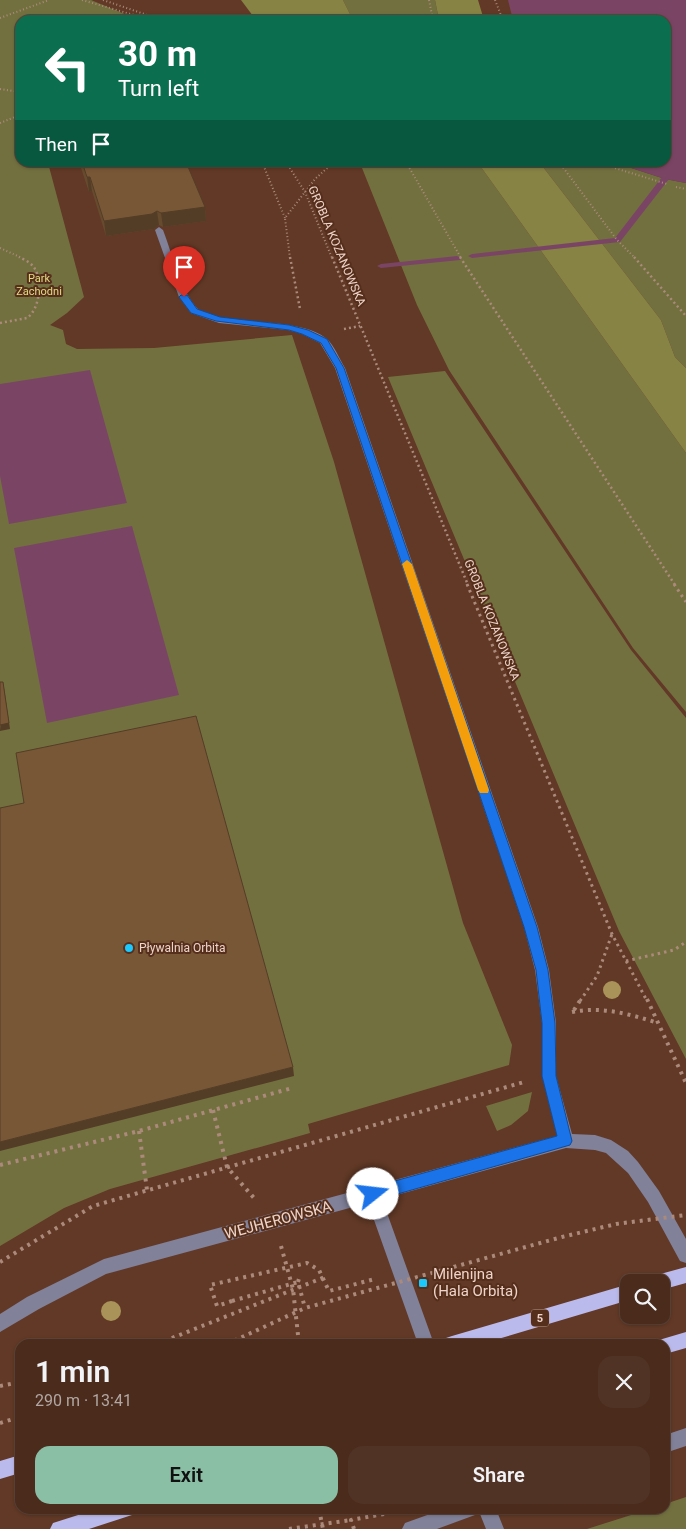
<!DOCTYPE html>
<html lang="en">
<head>
<meta charset="utf-8">
<style>
  :root { --surface:#4a2b1c; --page:#513325; --text:#f1f3f6; --muted:#b2a7a3; --line:#61473b; --accent:#8abfa5 }
  body { margin:0; font-family:Roboto,sans-serif; background:var(--page); color:var(--text); height:100vh; display:flex; flex-direction:column; font-size:19px; white-space:nowrap }
  * { box-sizing:border-box; margin:0 }
  p { font-size:16px; color:var(--muted) }
  .icon { flex:none; width:28px; height:28px; fill:none; stroke:currentColor; stroke-width:2; stroke-linecap:round; stroke-linejoin:round }
  .map { position:relative; flex:1; overflow:hidden }
  .panel { position:absolute; left:15px; top:1339px; width:655px; height:175px; display:flex; flex-direction:column; background:var(--surface); border-radius:15px; box-shadow:0 1px 4px #0004,0 0 0 1px var(--line) }
  .panel>* { flex:none }
  .guide { position:absolute; left:15px; top:15px; width:656px; height:152px; border-radius:15px; box-shadow:0 1px 4px #0004,0 0 0 1px var(--line); background:#0b6e4f; color:#fff; overflow:hidden }
  .controls { position:absolute; left:620px; top:1274px; display:grid; gap:10px }
  .controls a { display:grid; place-items:center; width:50px; height:50px; border-radius:10px; background:var(--surface); box-shadow:0 1px 4px #0004,0 0 0 1px var(--line); font-size:25px }
  .pin { position:absolute; display:grid; place-items:center; width:42px; height:42px; color:#fff; margin:-51px -21px; border-radius:50% 50% 50% 0; rotate:-45deg; box-shadow:0 0 5px #0007 }
  .pin .icon { rotate:45deg }
  .me { position:absolute; width:55px; margin:-28px; rotate:74deg; stroke-linejoin:round; filter:drop-shadow(0 0 4px #0008) }
  .turn { display:flex; align-items:center; gap:18px; height:105px; padding:0 20px; font-size:22px }
  .turn .icon { width:65px; height:65px; stroke-width:2.5 }
  .turn b { display:block; font-size:35px; line-height:42px }
  .then { display:flex; align-items:center; height:48px; padding:0 20px; background:#0003; gap:10px; font-size:19px }
  .round { display:grid; place-items:center; flex:none; width:52px; height:52px; border-radius:15px; background:var(--page) }
  .overview { display:flex; align-items:center; justify-content:space-between; height:85px; padding:0 20px }
  h1 { font-size:30px; font-weight:600; line-height:38px }
  .button { display:flex; gap:10px; margin-top:auto; padding:10px 20px }
  .button a { flex:1; height:58px; border-radius:15px; background:var(--accent); color:#111; font-size:20px; font-weight:600; line-height:58px; text-align:center }
  .button a+a { background:var(--page); color:var(--text) }
  .map>svg:first-child { display:block }
  .green { fill:#737040 }
  .forest { fill:#878345 }
  .water { fill:#7a4564 }
  .lines { fill:none; stroke-linecap:round; stroke-linejoin:round }
  .stream { fill:#7a4564; fill-rule:evenodd }
  .path-far3 { stroke:#ab8a7b; stroke-width:2; stroke-dasharray:1 2.5; stroke-linecap:butt }
  .path-far2 { stroke:#ab8a7b; stroke-width:2.5; stroke-dasharray:2 3; stroke-linecap:butt }
  .path-far1 { stroke:#ab8a7b; stroke-width:3; stroke-dasharray:2.5 4; stroke-linecap:butt }
  .path { stroke:#ab8a7b; stroke-width:4; stroke-dasharray:3 5; stroke-linecap:butt }
  .minor { fill:#81819a; fill-rule:evenodd }
  .major { fill:#bbbaed; fill-rule:evenodd }
  .path-bridge { stroke:#ab8a7b; stroke-width:4; stroke-dasharray:3 5; stroke-linecap:butt }
  .tree { fill:#a99358 }
  .wall { fill:#674b2e }
  .shaded-wall { fill:#543d26 }
  .building { fill:#785736; stroke:#543d26 }
  .route { fill:#1a73e8; stroke:#114b97 }
  .slow { fill:#f59e0b }
  .poi-dot { fill:#1cc9fc; stroke:#562e1c; stroke-width:2 }
  .labels { text-anchor:middle; stroke-width:4; stroke-linejoin:round; paint-order:stroke }
  .far-park-label { font-size:11px; fill:#e3dd81; stroke:#562e1c }
  .shield { fill:#562e1c; stroke:#c0a295; stroke-width:1 }
  .shield-label { font-size:11px; font-weight:bold; fill:#eed4c9 }
  .street-label { font-size:12px; fill:#eed4c9; stroke:#562e1c }
  .poi-label { font-size:12px; fill:#eed4c9; stroke:#562e1c; text-anchor:start }
  .near-street-label { font-size:15px; fill:#eed4c9; stroke:#562e1c }
  .near-poi-label { font-size:15px; fill:#eed4c9; stroke:#562e1c; text-anchor:start }
</style>
</head>
<body>
<div class="map">
<svg width="686" height="1529" viewBox="0 0 686 1529">
  <rect width="100%" height="100%" fill="#623926"/>
  <path class="green" d="M 0,0 L 91,0 L 139,20 L 20,20 L 20,162 L 48,163 L 84,297 L 67,313 L 50,325 L 63,330 L 66,344 L 77,349 L 154,348 L 292,335 L 334,462 L 463,923 L 512,1045 L 509,1065 L 308,1124 L 310,1133 L 110,1189 L 64,1208 L 0,1246 Z
    M 343,0 L 435,0 L 439,20 L 353,20 Z
    M 360,163 L 478,163 L 686,453 L 686,712 L 633,648 L 449,370 L 417,305 Z
    M 540,163 L 616,163 L 665,179 L 686,183 L 686,368 L 675,357 L 661,320 Z
    M 445,371 L 631,650 L 686,718 L 686,1059 L 619,931 L 388,377 Z
    M 532,1092 L 528,1111 L 511,1125 L 497,1131 L 486,1106 Z
    M 686,1497 L 686,1529 L 587,1529 L 650,1509 L 665,1509 L 665,1504 Z"/>
  <path class="forest" d="M 241,0 L 343,0 L 353,20 L 256,20 Z
    M 435,0 L 478,0 L 484,20 L 439,20 Z
    M 478,163 L 540,163 L 661,320 L 675,357 L 686,368 L 686,453 Z"/>
  <path class="water" d="M 508,0 L 686,0 L 686,183 L 665,179 L 616,163 L 666,162 L 666,20 L 513,20 Z
    M 90,370 L 127,503 L 9,524 L 0,476 L 0,384 Z
    M 132,526 L 179,695 L 47,723 L 14,548 Z"/>
  <g class="lines">
    <path class="stream" d="M 662,177 L 669,179 L 620,242 L 472,258 L 468,256 L 472,254 L 615,238 Z
      M 457,256 L 461,258 L 460,260 L 381,268 L 377,266 L 381,264 Z"/>
    <path class="path-far3" d="M 82,0 L 134,15 L 142,20
      M 103,0 L 162,20
      M 429,0 L 433,20
      M 495,0 L 503,20
      M 0,18 L 49,0
      M 0,89 L 20,92
      M 0,123 L 20,115
      M 262,162 L 285,218
      M 286,162 L 305,192 L 332,258
      M 406,162 L 461,258
      M 559,162 L 617,240 L 635,258
      M 595,162 L 667,184
      M 676,187 L 686,189
      M 0,248 L 22,258
      M 290,258 L 285,218 L 315,179 L 334,162"/>
    <path class="path-far2" d="M 290,257 L 300,309
      M 332,257 L 468,585
      M 460,257 L 675,585
      M 634,257 L 686,316
      M 0,323 L 27,318 C 40,309 42,282 35,269 C 32,263 25,260 19,257
      M 344,329 L 360,326"/>
    <path class="path-far1" d="M 467,584 L 612,934 L 647,1001
      M 674,584 L 686,602
      M 626,961 L 674,950 L 686,942
      M 580,1001 L 597,976 L 612,934"/>
    <path class="path" d="M 647,999 L 686,1083
      M 574,1010 L 581,999
      M 572,1012 C 602,1006 629,1014 658,1023
      M 213,1110 L 227,1167 L 254,1198
      M 139,1131 L 147,1190
      M 0,1165 L 139,1131 L 292,1088
      M 281,1246 L 293,1289 L 299,1344
      M 0,1262 L 93,1206 L 524,1082
      M 298,1282 L 300,1275
      M 232,1301 L 217,1306 L 210,1285 L 307,1263 L 319,1270 L 329,1291 L 375,1279
      M 157,1344 L 325,1277
      M 0,1386 L 20,1382
      M 0,1423 L 20,1417
      M 319,1509 L 323,1529
      M 354,1529 L 351,1520 L 389,1513"/>
    <path class="minor" d="M 159,227 L 163,230 C 172,253 180,289 196,307 C 213,328 297,314 327,339 C 334,345 340,360 345,368 L 538,927 L 549,970 L 556,1023 L 556,1076 L 572,1134 L 595,1135 L 611,1140 L 628,1151 L 638,1162 L 659,1191 L 686,1239 L 686,1263 L 680,1261 L 648,1202 L 628,1173 L 606,1153 L 595,1150 L 566,1148 L 382,1199 L 434,1344 L 418,1344 L 368,1203 L 106,1274 L 39,1309 L 0,1332 L 0,1314 L 27,1297 L 104,1259 L 557,1136 L 542,1076 L 542,1023 L 535,970 L 524,927 L 335,368 L 320,343 L 302,334 L 288,330 L 219,323 L 191,313 L 179,297 L 155,230 Z
      M 686,1428 L 686,1446 L 665,1453 L 665,1435 Z
      M 444,1509 L 478,1509 L 475,1515 L 437,1529 L 402,1529 L 405,1523 Z
      M 478,1509 L 496,1509 L 504,1529 L 486,1529 Z"/>
    <path class="major" d="M 686,1267 L 686,1283 L 661,1290 L 661,1282 L 651,1282 L 653,1276 Z
      M 629,1284 L 629,1300 L 481,1344 L 444,1344 L 446,1338 L 452,1336 Z
      M 686,1332 L 686,1348 L 665,1354 L 665,1344 L 658,1344 L 659,1340 Z
      M 20,1455 L 20,1473 L 0,1479 L 0,1461 Z
      M 97,1509 L 135,1509 L 132,1515 L 89,1529 L 50,1529 L 53,1523 Z"/>
    <path class="path-bridge" d="M 232,1301 L 298,1282 L 305,1308
      M 227,1344 L 305,1308 L 562,1237 L 616,1224 L 686,1215
      M 289,1529 L 351,1520"/>
  </g>
  <g class="tree">
    <circle cx="612" cy="990" r="9"/>
    <circle cx="111" cy="1311" r="10"/>
  </g>
  <path class="wall" d="M 79,162 L 186,162 L 205,207 L 206,221 L 163,227 L 159,225 L 154,229 L 106,236 L 92,191 L 89,192 Z"/>
  <path class="shaded-wall" d="M 87,177 L 90,177 L 92,191 L 89,192 Z
    M 205,207 L 206,221 L 163,227 L 161,213 Z
    M 157,211 L 159,225 L 154,229 L 106,236 L 104,221 Z
    M 3,682 L 4,688 L 10,729 L 0,731 Z
    M 293,1067 L 294,1076 L 0,1151 L 0,1142 Z"/>
  <path class="building" d="M 82,162 L 186,162 L 205,207 L 161,213 L 157,211 L 152,214 L 104,221 L 90,177 L 87,177 Z
    M 0,682 L 3,682 L 9,723 L 0,725 Z
    M 196,716 L 293,1067 L 0,1142 L 0,808 L 24,803 L 16,753 Z"/>
  <path class="route" d="M 181,295 L 187,295 L 197,309 L 220,317 L 289,325 L 308,330 L 327,339 L 344,368 L 537,927 L 548,970 L 555,1023 L 556,1076 L 572,1141 L 570,1145 L 373,1201 L 368,1199 L 366,1194 L 368,1189 L 373,1187 L 557,1136 L 542,1076 L 542,1023 L 536,970 L 524,927 L 336,368 L 321,343 L 302,334 L 289,330 L 216,321 L 191,313 L 179,297 Z"/>
  <path class="slow" d="M 407,560 L 412,564 L 489,790 L 488,793 L 480,793 L 478,790 L 402,564 Z"/>
  <g class="poi-dot">
    <circle cx="129" cy="948" r="5"/>
    <rect x="418" y="1278" width="10" height="10" rx="2.5"/>
  </g>
  <g class="labels">
    <g class="far-park-label">
      <text x="39" y="282">Park<tspan x="39" dy="13">Zachodni</tspan></text>
    </g>
    <rect class="shield" x="531" y="1309.5" width="18" height="17" rx="4"/>
    <g class="shield-label">
      <text x="540" y="1322">5</text>
    </g>
    <g class="street-label">
      <text transform="translate(337 246) rotate(67)" y="4">GROBLA KOZANOWSKA</text>
      <text transform="translate(492 620) rotate(68)" y="4">GROBLA KOZANOWSKA</text>
    </g>
    <g class="poi-label">
      <text x="139" y="952">Pływalnia Orbita</text>
    </g>
    <g class="near-street-label">
      <text transform="translate(278 1220) rotate(-15)" y="5">WEJHEROWSKA</text>
    </g>
    <g class="near-poi-label">
      <text x="433" y="1279">Milenijna<tspan x="433" dy="17">(Hala Orbita)</tspan></text>
    </g>
  </g>
</svg>
<div class="controls">
<a><svg class="icon" aria-label="search" viewBox="0 0 24 24"><circle cx="10" cy="10" r="6"/><path d="M15 15l6 6"/></svg></a>
</div>
<div class="pin" style="left:184px;top:297px;background:#d93025"><svg class="icon" aria-label="arrive" viewBox="0 0 24 24"><path d="M6 21V4h12l-3 4 3 4H6"/></svg></div>
<svg class="me" style="left:373px;top:1194px" viewBox="-20 -20 40 40"><circle r="19" fill="#fff"/><path d="M0-13L10 11 0 6-10 11z" fill="#1a73e8"/></svg>
<div class="guide">
<div class="turn"><svg class="icon" aria-label="left" viewBox="0 0 24 24"><path d="M17 20v-9H6M10 6l-5 5 5 5"/></svg><div><b>30 m</b>Turn left</div></div>
<div class="then">Then<svg class="icon" aria-label="arrive" viewBox="0 0 24 24"><path d="M6 21V4h12l-3 4 3 4H6"/></svg></div>
</div>
<section class="panel">
<div class="overview"><div><h1>1 min</h1><p>290 m · 13:41</p></div><a class="round"><svg class="icon" aria-label="close" viewBox="0 0 24 24"><path d="M6 6l12 12M18 6L6 18"/></svg></a></div>
<div class="button"><a>Exit</a><a>Share</a></div>
</section>
</div>
</body>
</html>
